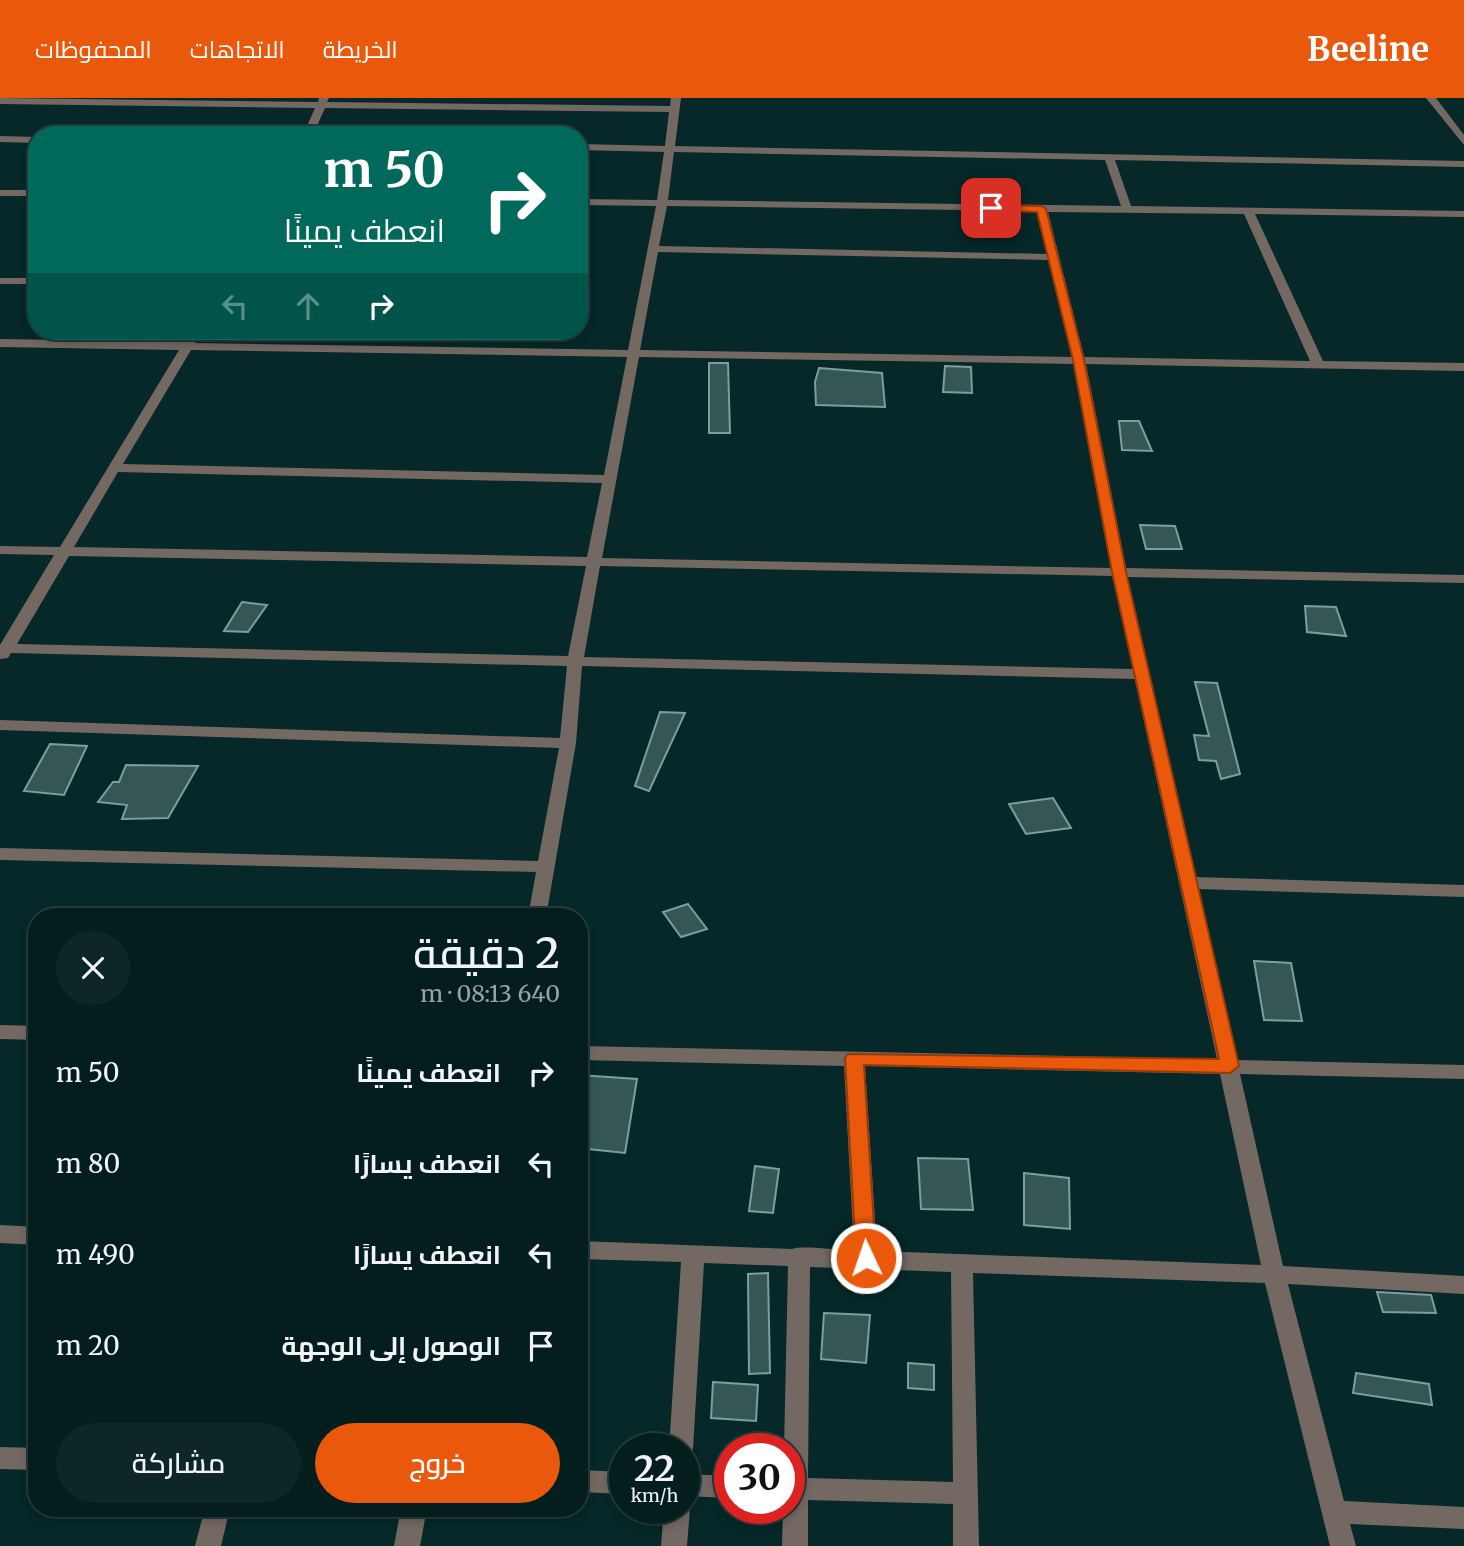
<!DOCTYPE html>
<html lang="ar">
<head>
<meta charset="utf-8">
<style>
  :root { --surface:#041e1e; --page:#0d2727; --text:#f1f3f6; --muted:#97a2a4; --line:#253c3c; --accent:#ea580c }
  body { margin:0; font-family:Merriweather,Cairo,serif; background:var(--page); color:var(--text); direction:rtl; height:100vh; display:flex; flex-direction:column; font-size:26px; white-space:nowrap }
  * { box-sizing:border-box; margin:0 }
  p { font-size:23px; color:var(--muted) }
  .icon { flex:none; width:38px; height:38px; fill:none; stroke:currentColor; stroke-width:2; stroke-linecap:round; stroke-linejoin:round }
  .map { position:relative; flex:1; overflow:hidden; direction:ltr }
  .side { position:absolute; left:28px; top:810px; width:560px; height:609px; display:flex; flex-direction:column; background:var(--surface); border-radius:28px; box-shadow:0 4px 10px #0003,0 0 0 2px var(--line); direction:rtl }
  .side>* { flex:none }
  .hud { position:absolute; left:28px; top:28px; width:560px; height:214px; border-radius:28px; box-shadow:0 4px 10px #0003,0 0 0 2px var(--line); direction:rtl; background:#00695c; color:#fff; overflow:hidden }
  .speed { position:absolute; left:609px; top:1335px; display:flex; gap:14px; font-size:35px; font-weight:700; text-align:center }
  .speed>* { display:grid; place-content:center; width:91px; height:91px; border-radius:50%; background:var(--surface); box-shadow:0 4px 10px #0003,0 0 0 2px var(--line); line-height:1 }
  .speed small { font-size:18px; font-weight:400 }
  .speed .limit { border:10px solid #d22; background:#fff; color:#111 }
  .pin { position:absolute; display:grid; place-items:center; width:60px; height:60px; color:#fff; margin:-30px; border-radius:14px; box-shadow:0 4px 10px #0006 }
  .me { position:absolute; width:77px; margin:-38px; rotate:357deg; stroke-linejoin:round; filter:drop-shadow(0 0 5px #0008) }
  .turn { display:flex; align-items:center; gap:24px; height:147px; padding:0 28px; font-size:32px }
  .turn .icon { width:91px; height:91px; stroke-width:2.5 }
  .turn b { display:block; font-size:49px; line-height:60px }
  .lanes { display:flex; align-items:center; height:66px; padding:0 28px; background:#0003; justify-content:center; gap:35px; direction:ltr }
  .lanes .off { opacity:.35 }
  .round { display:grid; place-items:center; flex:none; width:74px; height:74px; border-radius:37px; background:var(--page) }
  .headline { display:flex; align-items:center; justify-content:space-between; height:119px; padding:0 28px }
  h1 { font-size:42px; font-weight:600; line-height:52px }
  .button { display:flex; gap:14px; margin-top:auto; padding:14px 28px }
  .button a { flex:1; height:80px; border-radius:42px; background:var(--accent); color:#fff; font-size:28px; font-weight:600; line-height:80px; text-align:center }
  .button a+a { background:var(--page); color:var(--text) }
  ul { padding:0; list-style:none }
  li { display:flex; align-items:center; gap:21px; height:91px; padding:0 28px }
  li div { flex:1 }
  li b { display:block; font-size:26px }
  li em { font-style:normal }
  header { display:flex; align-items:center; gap:42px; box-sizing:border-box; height:98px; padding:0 35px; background:var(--accent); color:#fff }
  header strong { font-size:33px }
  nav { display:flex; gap:38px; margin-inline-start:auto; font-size:24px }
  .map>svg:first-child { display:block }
  .building { fill:#365656; stroke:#7c9e9e; stroke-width:2 }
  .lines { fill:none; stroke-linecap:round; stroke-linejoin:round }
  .minor { fill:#746862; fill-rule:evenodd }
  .route { fill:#ea580c; stroke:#983908; stroke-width:2 }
</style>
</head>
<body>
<header>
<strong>Beeline</strong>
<nav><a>الخريطة</a><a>الاتجاهات</a><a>المحفوظات</a></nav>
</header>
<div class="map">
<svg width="1464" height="1448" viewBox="0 0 1464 1448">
  <rect width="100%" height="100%" fill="#062828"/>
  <path class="building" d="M 709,265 L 728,265 L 730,335 L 709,335 Z
    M 945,268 L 971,269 L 972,295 L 943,294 Z
    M 819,270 L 882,275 L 885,309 L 816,307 L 815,284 Z
    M 1119,323 L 1139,323 L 1152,353 L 1122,352 Z
    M 1140,427 L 1175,428 L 1182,451 L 1146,451 Z
    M 242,504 L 267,507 L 248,534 L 224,533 Z
    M 1305,508 L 1336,509 L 1346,538 L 1307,534 Z
    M 1195,584 L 1217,585 L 1240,676 L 1221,681 L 1216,663 L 1199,662 L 1194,637 L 1209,638 Z
    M 660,614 L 685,615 L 649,693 L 635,688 Z
    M 50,646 L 87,648 L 64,697 L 24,693 Z
    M 126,667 L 198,668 L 168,720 L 122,721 L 127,707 L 98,704 L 113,684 L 119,684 Z
    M 1053,700 L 1071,730 L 1026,736 L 1009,706 Z
    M 688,806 L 707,831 L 681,839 L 663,814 Z
    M 1254,863 L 1291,865 L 1302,923 L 1264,922 Z
    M 579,977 L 637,981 L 625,1055 L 579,1050 Z
    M 918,1060 L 968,1061 L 973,1112 L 921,1111 Z
    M 755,1068 L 779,1071 L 773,1115 L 749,1113 Z
    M 1024,1075 L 1069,1080 L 1070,1131 L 1024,1127 Z
    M 768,1175 L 770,1275 L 749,1276 L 748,1176 Z
    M 1377,1194 L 1431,1197 L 1436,1215 L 1383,1214 Z
    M 824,1215 L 870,1217 L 866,1265 L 821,1261 Z
    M 908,1265 L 934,1267 L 934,1292 L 908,1290 Z
    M 1356,1275 L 1429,1286 L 1432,1307 L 1353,1295 Z
    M 713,1284 L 758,1287 L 756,1323 L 711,1320 Z"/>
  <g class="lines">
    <path class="minor" d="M 0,0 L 318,4 L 319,0 L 329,0 L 327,4 L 670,8 L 671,0 L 681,0 L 675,48 L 1464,63 L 1464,69 L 1115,62 L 1131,108 L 1464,113 L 1464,119 L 1255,116 L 1323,263 L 1464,265 L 1464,273 L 1086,266 L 1126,470 L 1464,477 L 1464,485 L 1127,479 L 1195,779 L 1464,787 L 1464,799 L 1198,791 L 1237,962 L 1464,967 L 1464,981 L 1240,976 L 1283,1168 L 1464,1178 L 1464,1196 L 1288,1186 L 1344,1403 L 1464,1409 L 1464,1431 L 1350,1426 L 1356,1448 L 1330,1448 L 1265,1185 L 973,1175 L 979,1448 L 953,1448 L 953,1406 L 808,1402 L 808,1448 L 782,1448 L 783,1410 L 789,1410 L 789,1351 L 784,1351 L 788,1168 L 704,1165 L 693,1351 L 690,1359 L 684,1360 L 684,1351 L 669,1351 L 681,1164 L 579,1161 L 579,1143 L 792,1151 C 802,1147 840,1152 854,1153 L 844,968 L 579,962 L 579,948 L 1217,961 L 1135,581 L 582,568 L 576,645 L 546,819 L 528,819 L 536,774 L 0,762 L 0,750 L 538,763 L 559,650 L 0,632 L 0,622 L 560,640 L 567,568 L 11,555 L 8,560 L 0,561 L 0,547 L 54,457 L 0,456 L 0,448 L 60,449 L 179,252 L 0,249 L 0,241 L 183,244 L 190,233 L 202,233 L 195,245 L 628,252 L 656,108 L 579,107 L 579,101 L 657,102 L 664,54 L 579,52 L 579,46 L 665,48 L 669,14 L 325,10 L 313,37 L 303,37 L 315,10 L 0,6 ZM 674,54 L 1105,62 L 1121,108 L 668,102 ZM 667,108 L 1037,113 L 1047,156 L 659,148 ZM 1048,114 L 1244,116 L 1310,263 L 1084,259 ZM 658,154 L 1049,162 L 1072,259 L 640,252 ZM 191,252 L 627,259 L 604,377 L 123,366 ZM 639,259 L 1074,266 L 1111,470 L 602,460 ZM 118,374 L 602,385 L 587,459 L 74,449 ZM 69,458 L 586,468 L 568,558 L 17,546 ZM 600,468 L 1113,478 L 1133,571 L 584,559 ZM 865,968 L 1220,976 L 1261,1167 L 877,1153 ZM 810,1169 L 951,1174 L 953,1384 L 808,1380 Z
      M 1426,0 L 1436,0 L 1464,37 L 1464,47 Z
      M 0,38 L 37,39 L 37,45 L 0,44 Z
      M 0,92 L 37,92 L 37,98 L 0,98 Z
      M 0,180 L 37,180 L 37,186 L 0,186 Z
      M 0,927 L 37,928 L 37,942 L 0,941 Z
      M 0,1127 L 37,1129 L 37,1147 L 0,1145 Z
      M 0,1349 L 37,1350 L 37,1372 L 0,1371 Z
      M 579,1372 L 625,1374 L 625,1396 L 579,1394 Z
      M 684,1376 L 730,1378 L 730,1400 L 684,1398 Z
      M 684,1401 L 690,1410 L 687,1448 L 661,1448 L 664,1410 L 684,1410 Z
      M 205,1410 L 230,1410 L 221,1448 L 195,1448 Z
      M 401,1410 L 427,1410 L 420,1448 L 394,1448 Z"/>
  </g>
  <path class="route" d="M 991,107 L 1042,108 L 1046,111 L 1084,262 L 1126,474 L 1239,968 L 1230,975 L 864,967 L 876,1160 L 873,1166 L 859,1166 L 856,1160 L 845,960 L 848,956 L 1219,961 L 1112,474 L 1073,262 L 1037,114 L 987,112 Z"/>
</svg>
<div class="speed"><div>22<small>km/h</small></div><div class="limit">30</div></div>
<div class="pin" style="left:991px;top:110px;background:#d93025"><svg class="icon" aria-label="arrive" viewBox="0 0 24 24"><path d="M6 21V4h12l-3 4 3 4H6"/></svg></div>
<svg class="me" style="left:866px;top:1160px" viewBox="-20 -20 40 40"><circle r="17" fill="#ea580c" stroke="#fff" stroke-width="3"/><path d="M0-11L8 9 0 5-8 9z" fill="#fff"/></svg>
<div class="hud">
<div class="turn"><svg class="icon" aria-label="right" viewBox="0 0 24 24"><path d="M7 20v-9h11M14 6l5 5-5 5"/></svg><div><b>50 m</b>انعطف يمينًا</div></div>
<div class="lanes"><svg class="icon off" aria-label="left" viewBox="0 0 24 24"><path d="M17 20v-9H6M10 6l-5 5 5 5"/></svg><svg class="icon off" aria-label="ahead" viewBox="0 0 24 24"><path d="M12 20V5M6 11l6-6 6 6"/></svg><svg class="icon" aria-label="right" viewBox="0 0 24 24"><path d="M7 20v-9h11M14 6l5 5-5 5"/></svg></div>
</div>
<section class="side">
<div class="headline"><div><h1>2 دقيقة</h1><p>640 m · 08:13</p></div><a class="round"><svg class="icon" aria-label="close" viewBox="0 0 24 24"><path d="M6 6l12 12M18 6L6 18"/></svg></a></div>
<ul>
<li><svg class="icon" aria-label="right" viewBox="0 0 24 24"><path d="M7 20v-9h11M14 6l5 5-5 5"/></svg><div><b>انعطف يمينًا</b></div><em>50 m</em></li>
<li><svg class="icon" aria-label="left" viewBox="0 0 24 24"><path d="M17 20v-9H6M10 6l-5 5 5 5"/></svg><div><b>انعطف يسارًا</b></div><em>80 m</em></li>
<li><svg class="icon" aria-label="left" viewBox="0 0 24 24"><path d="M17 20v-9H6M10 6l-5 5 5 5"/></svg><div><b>انعطف يسارًا</b></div><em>490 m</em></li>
<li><svg class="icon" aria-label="arrive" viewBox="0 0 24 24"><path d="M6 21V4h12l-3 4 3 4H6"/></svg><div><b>الوصول إلى الوجهة</b></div><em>20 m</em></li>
</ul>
<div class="button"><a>خروج</a><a>مشاركة</a></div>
</section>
</div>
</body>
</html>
